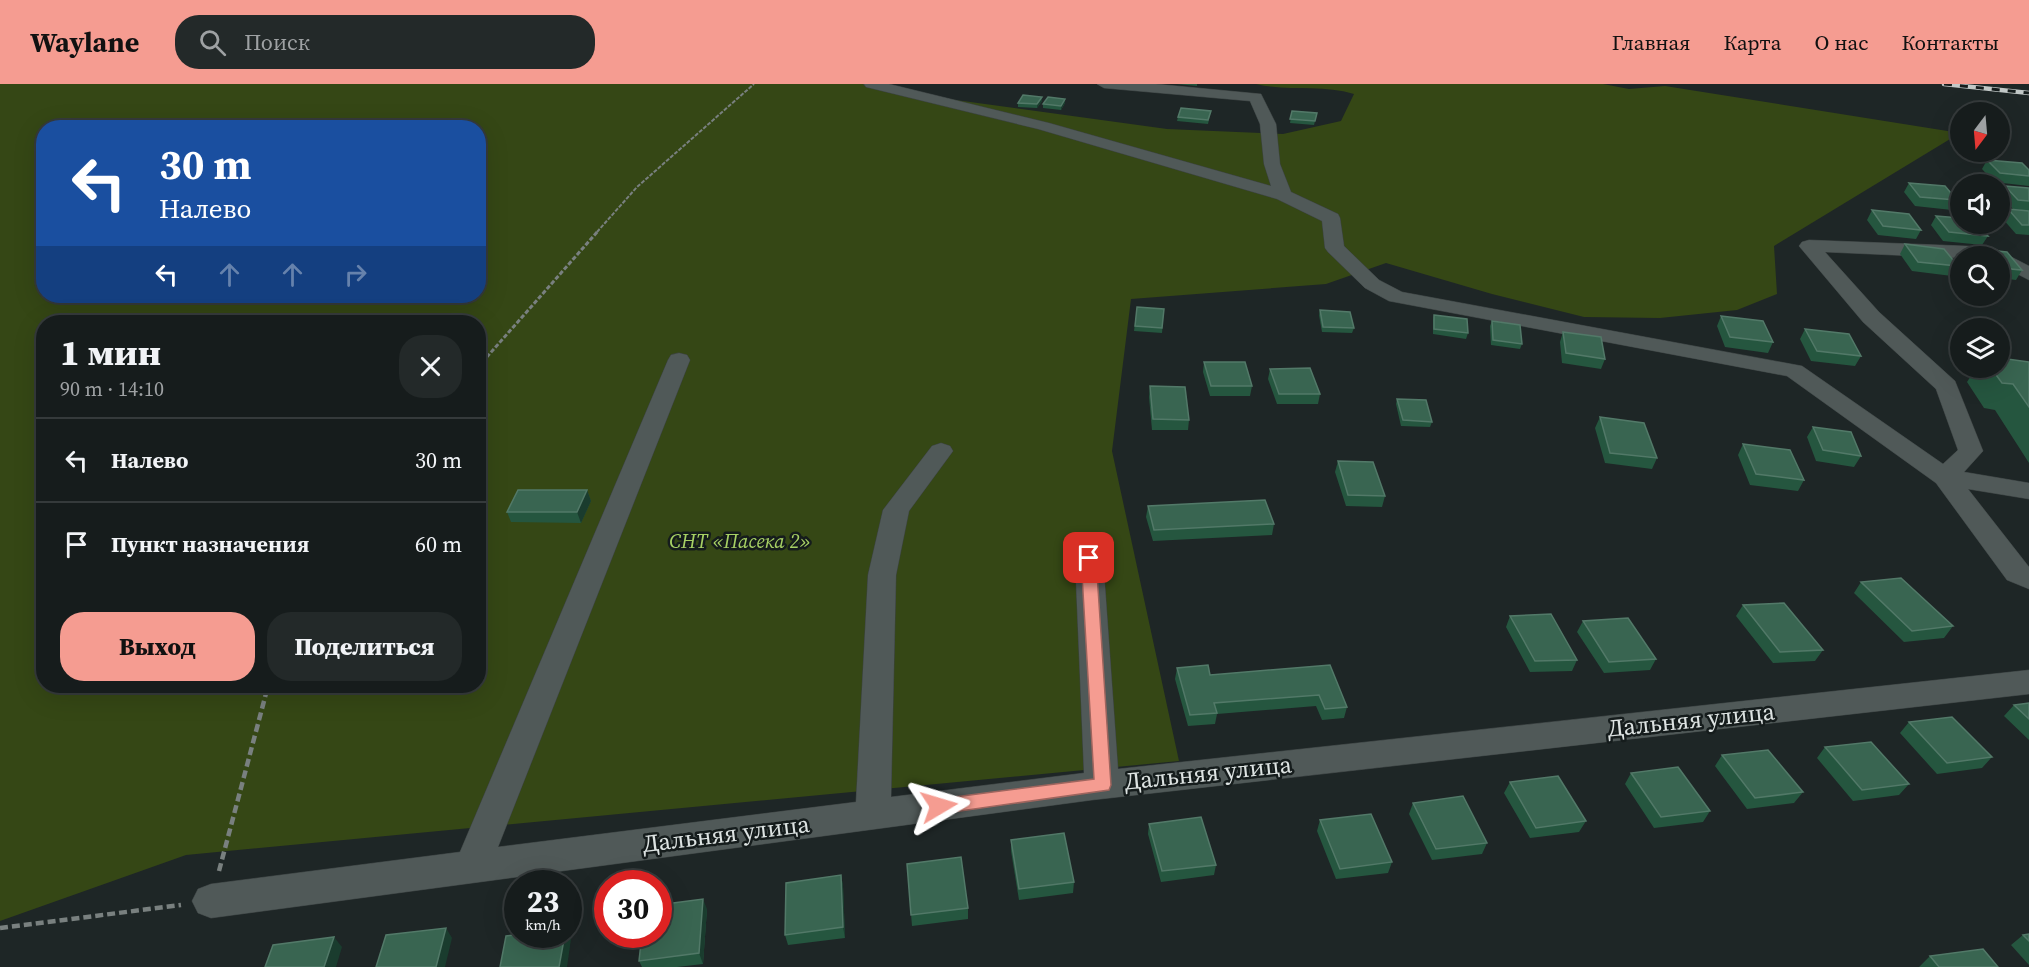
<!DOCTYPE html>
<html lang="ru">
<head>
<meta charset="utf-8">
<style>
  :root { --surface:#161c1c; --page:#232929; --text:#f1f3f6; --muted:#9ea1a3; --line:#353a3b; --accent:#f59c91 }
  body { margin:0; font-family:"Source Serif 4",serif; background:var(--page); color:var(--text); height:100vh; display:flex; flex-direction:column; font-size:22px; white-space:nowrap }
  * { box-sizing:border-box; margin:0 }
  p { font-size:20px; color:var(--muted) }
  .icon { flex:none; width:33px; height:33px; fill:none; stroke:currentColor; stroke-width:2; stroke-linecap:round; stroke-linejoin:round }
  .map { position:relative; flex:1; overflow:hidden }
  .panel { position:absolute; left:36px; top:231px; width:450px; height:378px; display:flex; flex-direction:column; background:var(--surface); border-radius:24px; box-shadow:0 6px 24px #0002,0 0 0 2px var(--line) }
  .panel>* { flex:none }
  .hud { position:absolute; left:36px; top:36px; width:450px; height:183px; border-radius:24px; box-shadow:0 6px 24px #0002,0 0 0 2px var(--line); background:#1a4fa0; color:#fff; overflow:hidden }
  .needle { width:39px; rotate:196deg }
  .tools { position:absolute; left:1950px; top:18px; display:grid; gap:12px }
  .tools a { display:grid; place-items:center; width:60px; height:60px; border-radius:50%; background:var(--surface); box-shadow:0 6px 24px #0002,0 0 0 2px var(--line); font-size:30px }
  .speed { position:absolute; left:504px; top:786px; display:flex; gap:12px; font-size:30px; font-weight:700; text-align:center }
  .speed>* { display:grid; place-content:center; width:78px; height:78px; border-radius:50%; background:var(--surface); box-shadow:0 6px 24px #0002,0 0 0 2px var(--line); line-height:1 }
  .speed small { font-size:15px; font-weight:400 }
  .speed .limit { border:9px solid #d22; background:#fff; color:#111 }
  .pin { position:absolute; display:grid; place-items:center; width:51px; height:51px; color:#fff; margin:-26px; border-radius:12px; box-shadow:0 3px 9px #0006 }
  .me { position:absolute; width:66px; margin:-33px; rotate:83deg; stroke-linejoin:round; filter:drop-shadow(0 0 4px #0008) }
  .turn { display:flex; align-items:center; gap:21px; height:126px; padding:0 24px; font-size:27px }
  .turn .icon { width:78px; height:78px; stroke-width:2.5 }
  .turn b { display:block; font-size:42px; line-height:51px }
  .lanes { display:flex; align-items:center; height:57px; padding:0 24px; background:#0003; justify-content:center; gap:30px; direction:ltr }
  .lanes .off { opacity:.35 }
  .round { display:grid; place-items:center; flex:none; width:63px; height:63px; border-radius:24px; background:var(--page) }
  .summary { display:flex; align-items:center; justify-content:space-between; height:102px; padding:0 24px }
  h1 { font-size:36px; font-weight:800; line-height:45px }
  .action { display:flex; gap:12px; margin-top:auto; padding:12px 24px }
  .action a { flex:1; height:69px; border-radius:24px; background:var(--accent); color:#111; font-size:24px; font-weight:800; line-height:69px; text-align:center }
  .action a+a { background:var(--page); color:var(--text) }
  ul { padding:0; list-style:none }
  li { display:flex; align-items:center; gap:18px; height:84px; padding:0 24px; border-top:2px solid var(--line) }
  li div { flex:1 }
  li b { display:block; font-size:22px }
  li em { font-style:normal }
  header { display:flex; align-items:center; gap:36px; box-sizing:border-box; height:84px; padding:0 30px; background:var(--accent); color:#111 }
  header strong { font-size:28px }
  nav { display:flex; gap:33px; margin-inline-start:auto; font-size:21px }
  .search { width:420px; height:54px; background:var(--page); display:flex; align-items:center; gap:15px; box-sizing:border-box; padding:0 21px; border-radius:24px; color:var(--muted); font-size:22px }
  .map>svg:first-child { display:block }
  .green { fill:#354715; fill-rule:evenodd }
  .lines { fill:none; stroke-linecap:round; stroke-linejoin:round }
  .minor-casing { stroke:#3b4242; stroke-width:1 }
  .path-far2 { stroke:#79807f; stroke-width:2; stroke-dasharray:4 1.5; stroke-linecap:butt }
  .path-far1 { stroke:#79807f; stroke-width:3; stroke-dasharray:4.5 2; stroke-linecap:butt }
  .path { stroke:#79807f; stroke-width:4.5; stroke-dasharray:8 4; stroke-linecap:butt }
  .minor { fill:#505958; fill-rule:evenodd }
  .rail-casing { stroke:#c2c8c7; stroke-width:4.5 }
  .rail { stroke:#151c1c; stroke-width:3; stroke-dasharray:8; stroke-linecap:butt }
  .wall { fill:#25563f }
  .shaded-wall { fill:#1a3c2e }
  .building { fill:#396551; stroke:#527968; stroke-width:1.5 }
  .route { fill:#f59c91; stroke:#9f655e; stroke-width:1.5 }
  .labels { text-anchor:middle; stroke-width:5; stroke-linejoin:round; paint-order:stroke }
  .park-label { font-size:20px; font-style:italic; fill:#a7d164; stroke:#151c1c }
  .near-street-label { font-size:24px; fill:#dde3e2; stroke:#151c1c }
</style>
</head>
<body>
<header>
<strong>Waylane</strong>
<div class="search"><svg class="icon" aria-label="search" viewBox="0 0 24 24"><circle cx="10" cy="10" r="6"/><path d="M15 15l6 6"/></svg>Поиск</div>
<nav><a>Главная</a><a>Карта</a><a>О нас</a><a>Контакты</a></nav>
</header>
<div class="map">
<svg width="2029" height="883" viewBox="0 0 2029 883">
  <rect width="100%" height="100%" fill="#1e2626"/>
  <path class="green" d="M 0,0 L 875,0 L 875,5 L 1167,45 L 1283,50 L 1341,37 L 1354,10 C 1321,0 1289,8 1256,0 L 1603,0 L 1629,5 L 1665,2 L 1960,49 L 1774,162 L 1777,210 L 1737,226 L 1660,234 L 1584,233 L 1492,210 L 1386,179 L 1326,200 L 1131,215 L 1112,367 L 1179,677 L 186,771 L 0,837 ZM 44,44 L 478,44 L 478,212 L 44,212 ZM 44,238 L 478,238 L 478,602 L 44,602 Z"/>
  <g class="lines">
    <g class="minor-casing">
      <path id="minor" d="M 864,0 L 889,0 L 1049,39 L 1271,102 L 1264,80 L 1260,40 L 1250,17 L 1104,4 L 1097,0 L 1156,0 L 1261,10 L 1276,40 L 1280,80 L 1291,108 L 1338,130 L 1340,134 L 1344,162 L 1379,196 L 1402,208 L 1802,282 L 1943,380 L 1958,366 L 1936,305 L 1863,238 L 1799,162 L 1802,158 L 1809,156 L 1992,163 L 2029,182 L 2029,196 L 2000,181 L 2000,172 L 1960,174 L 1825,168 L 1879,228 L 1955,297 L 1983,367 L 1964,388 L 2029,399 L 2029,415 L 1968,405 L 2029,483 L 2029,505 L 2007,496 L 1936,399 L 1787,292 L 1389,217 L 1365,204 L 1328,168 L 1325,164 L 1322,137 L 1277,115 L 1038,45 L 866,3 Z
        M 679,269 L 687,271 L 690,276 L 498,763 L 856,718 L 868,491 L 883,426 L 932,362 L 941,359 L 950,362 L 953,367 L 909,427 L 896,491 L 891,713 L 1084,689 L 1075,474 L 1079,467 L 1089,465 L 1099,467 L 1103,474 L 1118,685 L 2029,586 L 2029,610 L 1092,716 L 211,834 L 198,829 L 192,817 L 198,805 L 211,800 L 460,768 L 668,276 L 671,271 Z"/>
    </g>
    <path class="path-far2" d="M 597,148 L 637,103 L 754,0"/>
    <path class="path-far1" d="M 478,283 L 598,147"/>
    <path class="path" d="M 219,787 L 268,602
      M 0,844 L 181,821"/>
    <use href="#minor" class="minor"/>
    <g class="rail-casing">
      <path id="rail" d="M 1944,0 L 2029,9"/>
    </g>
    <use href="#rail" class="rail"/>
  </g>
  <path class="wall" d="M 1177,0 L 1197,0 L 1197,2 Z
    M 1065,15 L 1065,19 L 1061,26 L 1043,24 L 1043,20 Z
    M 1042,17 L 1037,24 L 1018,23 L 1018,19 Z
    M 1211,27 L 1208,40 L 1177,37 L 1178,33 Z
    M 1292,27 L 1317,29 L 1314,41 L 1290,39 Z
    M 1987,76 L 2029,86 L 2029,102 L 1994,98 L 1982,85 Z
    M 1909,99 L 1957,116 L 1952,126 L 1915,122 L 1904,108 Z
    M 2005,102 L 2029,104 L 2029,127 L 2013,125 L 2000,111 Z
    M 2008,125 L 2029,127 L 2029,151 L 2016,150 L 2002,134 Z
    M 1872,126 L 1921,146 L 1916,155 L 1878,151 L 1867,136 Z
    M 1936,132 L 1988,152 L 1982,161 L 1943,157 L 1931,141 Z
    M 1905,160 L 1958,182 L 1952,192 L 1912,187 L 1900,170 Z
    M 1967,164 L 2007,168 L 2022,186 L 2016,196 L 2000,194 L 2000,172 L 1962,172 Z
    M 1137,223 L 1164,225 L 1162,249 L 1134,247 Z
    M 1320,226 L 1354,244 L 1352,249 L 1322,248 L 1319,231 Z
    M 1434,231 L 1468,249 L 1466,255 L 1433,250 L 1433,236 Z
    M 1721,232 L 1773,258 L 1768,269 L 1725,263 L 1717,242 Z
    M 1492,237 L 1522,260 L 1520,265 L 1491,261 L 1490,242 Z
    M 1805,245 L 1861,272 L 1855,282 L 1811,277 L 1800,255 Z
    M 1563,248 L 1605,275 L 1601,285 L 1562,279 L 1560,258 Z
    M 1204,278 L 1252,302 L 1250,312 L 1210,312 L 1203,288 Z
    M 2029,278 L 2029,379 L 1995,326 L 1984,324 L 1967,298 L 1976,284 L 2000,284 Z
    M 1270,285 L 1320,310 L 1318,320 L 1277,320 L 1268,295 Z
    M 1150,302 L 1189,336 L 1188,346 L 1152,346 L 1149,313 Z
    M 1397,315 L 1432,338 L 1430,343 L 1401,342 L 1396,320 Z
    M 1600,333 L 1657,374 L 1652,385 L 1605,379 L 1595,344 Z
    M 1813,343 L 1861,372 L 1854,383 L 1816,377 L 1807,353 Z
    M 1743,360 L 1804,396 L 1798,407 L 1750,401 L 1738,371 Z
    M 1338,377 L 1385,412 L 1382,423 L 1346,422 L 1335,388 Z
    M 587,406 L 591,417 L 581,439 L 511,438 L 507,428 Z
    M 1148,422 L 1274,440 L 1272,451 L 1153,457 L 1146,433 Z
    M 1861,498 L 1953,542 L 1944,554 L 1904,558 L 1854,509 Z
    M 1743,521 L 1823,566 L 1815,577 L 1773,579 L 1736,532 Z
    M 1510,532 L 1577,576 L 1572,587 L 1530,588 L 1506,543 Z
    M 1583,537 L 1656,575 L 1650,586 L 1604,589 L 1577,548 Z
    M 1330,581 L 1347,623 L 1344,634 L 1322,636 L 1316,622 L 1217,630 L 1215,640 L 1188,642 L 1175,595 L 1177,584 L 1210,591 Z
    M 2029,619 L 2029,656 L 2004,632 L 2014,621 Z
    M 1909,638 L 1992,673 L 1982,684 L 1937,690 L 1900,649 Z
    M 1825,663 L 1909,700 L 1899,711 L 1853,717 L 1817,674 Z
    M 1722,671 L 1803,708 L 1794,719 L 1747,725 L 1715,682 Z
    M 1631,689 L 1710,727 L 1703,738 L 1654,744 L 1625,700 Z
    M 1510,698 L 1586,737 L 1579,748 L 1530,754 L 1504,709 Z
    M 1413,719 L 1487,759 L 1482,770 L 1432,776 L 1409,730 Z
    M 1320,736 L 1392,778 L 1388,789 L 1336,795 L 1317,747 Z
    M 1149,740 L 1216,781 L 1214,791 L 1161,798 L 1148,750 Z
    M 1011,756 L 1074,798 L 1073,809 L 1019,816 L 1011,767 Z
    M 907,780 L 968,824 L 968,835 L 912,842 Z
    M 841,791 L 843,802 L 845,854 L 788,861 L 785,851 Z
    M 707,825 L 703,880 L 677,883 L 642,883 L 639,877 Z
    M 2029,850 L 2029,881 L 2011,861 L 2023,851 Z
    M 1930,872 L 1998,883 L 1919,883 Z"/>
  <path class="shaded-wall" d="M 1042,13 L 1042,17 L 1037,24 L 1037,20 Z
    M 1065,15 L 1065,19 L 1061,26 L 1061,22 Z
    M 587,406 L 591,417 L 581,439 L 577,428 Z
    M 841,791 L 843,802 L 845,854 L 843,843 Z
    M 703,815 L 707,825 L 703,880 L 699,869 Z
    M 446,844 L 452,854 L 445,883 L 436,883 Z
    M 565,850 L 568,850 L 571,855 L 567,883 L 559,883 Z
    M 334,853 L 342,863 L 336,883 L 324,883 Z"/>
  <path class="building" d="M 1023,11 L 1042,13 L 1037,20 L 1018,19 Z
    M 1048,13 L 1065,15 L 1061,22 L 1043,20 Z
    M 1181,24 L 1211,27 L 1208,36 L 1178,33 Z
    M 1292,27 L 1317,29 L 1315,37 L 1290,35 Z
    M 1987,76 L 2022,79 L 2029,86 L 2029,92 L 2000,89 Z
    M 1909,99 L 1945,102 L 1957,116 L 1920,113 Z
    M 2005,102 L 2029,104 L 2029,117 L 2018,116 Z
    M 2008,125 L 2029,127 L 2029,141 L 2022,141 Z
    M 1872,126 L 1909,130 L 1921,146 L 1883,142 Z
    M 1936,132 L 1960,134 L 1960,140 L 1977,140 L 1988,152 L 1949,148 Z
    M 1905,160 L 1944,165 L 1958,182 L 1918,178 Z
    M 1967,164 L 2007,168 L 2022,186 L 2000,184 L 2000,172 L 1974,172 Z
    M 1137,223 L 1164,225 L 1162,244 L 1135,242 Z
    M 1320,226 L 1350,228 L 1354,244 L 1323,243 Z
    M 1434,231 L 1467,235 L 1468,249 L 1434,245 Z
    M 1721,232 L 1763,237 L 1773,258 L 1730,253 Z
    M 1492,237 L 1520,241 L 1522,260 L 1493,256 Z
    M 1805,245 L 1849,250 L 1861,272 L 1817,267 Z
    M 1563,248 L 1601,253 L 1605,275 L 1566,269 Z
    M 2000,274 L 2029,278 L 2029,323 L 2013,300 L 2002,299 L 1991,284 L 2000,284 Z
    M 1204,278 L 1245,278 L 1252,302 L 1211,302 Z
    M 1310,284 L 1320,310 L 1279,310 L 1270,285 Z
    M 1150,302 L 1185,303 L 1189,336 L 1153,335 Z
    M 1397,315 L 1426,316 L 1432,338 L 1403,336 Z
    M 1600,333 L 1644,339 L 1657,374 L 1610,369 Z
    M 1813,343 L 1851,348 L 1861,372 L 1823,366 Z
    M 1743,360 L 1790,366 L 1804,396 L 1756,390 Z
    M 1338,377 L 1373,378 L 1385,412 L 1348,411 Z
    M 518,406 L 587,406 L 577,428 L 507,428 Z
    M 1265,416 L 1274,440 L 1154,446 L 1148,422 Z
    M 1901,494 L 1953,542 L 1912,547 L 1861,498 Z
    M 1784,519 L 1823,566 L 1780,568 L 1743,521 Z
    M 1551,530 L 1577,576 L 1535,577 L 1510,532 Z
    M 1628,534 L 1656,575 L 1609,578 L 1583,537 Z
    M 1208,581 L 1210,591 L 1330,581 L 1347,623 L 1325,625 L 1319,611 L 1214,619 L 1217,629 L 1190,631 L 1177,584 Z
    M 2029,619 L 2029,635 L 2014,621 Z
    M 1952,633 L 1992,673 L 1947,679 L 1909,638 Z
    M 1871,658 L 1909,700 L 1862,706 L 1825,663 Z
    M 1768,666 L 1803,708 L 1755,714 L 1722,671 Z
    M 1678,683 L 1710,727 L 1661,733 L 1631,689 Z
    M 1558,692 L 1586,737 L 1536,744 L 1510,698 Z
    M 1463,712 L 1487,759 L 1436,765 L 1413,719 Z
    M 1371,730 L 1392,778 L 1340,785 L 1320,736 Z
    M 1201,733 L 1216,781 L 1162,787 L 1149,740 Z
    M 1064,749 L 1074,798 L 1019,805 L 1011,756 Z
    M 961,773 L 968,824 L 911,831 L 907,780 Z
    M 841,791 L 843,843 L 785,851 L 786,799 Z
    M 703,815 L 699,869 L 639,877 L 642,850 L 658,850 L 658,821 Z
    M 446,844 L 436,883 L 376,883 L 386,851 Z
    M 521,850 L 565,850 L 559,883 L 500,883 L 506,852 Z
    M 2029,850 L 2029,857 L 2023,851 Z
    M 334,853 L 324,883 L 265,883 L 273,861 Z
    M 1983,865 L 1998,883 L 1939,883 L 1930,872 Z"/>
  <path class="route" d="M 1089,469 L 1096,474 L 1111,701 L 1109,706 L 939,730 L 933,728 L 930,722 L 933,717 L 939,715 L 1094,695 L 1081,474 Z"/>
  <g class="labels">
    <g class="park-label">
      <text x="740" y="464">СНТ «Пасека 2»</text>
    </g>
    <g class="near-street-label">
      <text transform="translate(1691 636) rotate(-6)" y="8">Дальняя улица</text>
      <text transform="translate(1208 689) rotate(-6)" y="8">Дальняя улица</text>
      <text transform="translate(726 750) rotate(-7)" y="8">Дальняя улица</text>
    </g>
  </g>
</svg>
<div class="tools">
<a><svg class="needle" viewBox="-14 -14 28 28"><path d="M0-13l5 13h-10z" fill="#e53935"/><path d="M0 13l5-13h-10z" fill="#9ea1a3"/></svg></a>
<a><svg class="icon" aria-label="sound" viewBox="0 0 24 24"><path d="M4 9h4l5-4v14l-5-4H4zM17 9q2 3 0 6"/></svg></a>
<a><svg class="icon" aria-label="search" viewBox="0 0 24 24"><circle cx="10" cy="10" r="6"/><path d="M15 15l6 6"/></svg></a>
<a><svg class="icon" aria-label="layers" viewBox="0 0 24 24"><path d="M12 4l9 5-9 5-9-5zM3 14l9 5 9-5"/></svg></a>
</div>
<div class="speed"><div>23<small>km/h</small></div><div class="limit">30</div></div>
<div class="pin" style="left:1089px;top:474px;background:#d93025"><svg class="icon" aria-label="arrive" viewBox="0 0 24 24"><path d="M6 21V4h12l-3 4 3 4H6"/></svg></div>
<svg class="me" style="left:939px;top:722px" viewBox="-20 -20 40 40"><path d="M0-17L14 15 0 8-14 15z" fill="#f59c91" stroke="#fff" stroke-width="4"/></svg>
<div class="hud">
<div class="turn"><svg class="icon" aria-label="left" viewBox="0 0 24 24"><path d="M17 20v-9H6M10 6l-5 5 5 5"/></svg><div><b>30 m</b>Налево</div></div>
<div class="lanes"><svg class="icon" aria-label="left" viewBox="0 0 24 24"><path d="M17 20v-9H6M10 6l-5 5 5 5"/></svg><svg class="icon off" aria-label="ahead" viewBox="0 0 24 24"><path d="M12 20V5M6 11l6-6 6 6"/></svg><svg class="icon off" aria-label="ahead" viewBox="0 0 24 24"><path d="M12 20V5M6 11l6-6 6 6"/></svg><svg class="icon off" aria-label="right" viewBox="0 0 24 24"><path d="M7 20v-9h11M14 6l5 5-5 5"/></svg></div>
</div>
<section class="panel">
<div class="summary"><div><h1>1 мин</h1><p>90 m · 14:10</p></div><a class="round"><svg class="icon" aria-label="close" viewBox="0 0 24 24"><path d="M6 6l12 12M18 6L6 18"/></svg></a></div>
<ul>
<li><svg class="icon" aria-label="left" viewBox="0 0 24 24"><path d="M17 20v-9H6M10 6l-5 5 5 5"/></svg><div><b>Налево</b></div><em>30 m</em></li>
<li><svg class="icon" aria-label="arrive" viewBox="0 0 24 24"><path d="M6 21V4h12l-3 4 3 4H6"/></svg><div><b>Пункт назначения</b></div><em>60 m</em></li>
</ul>
<div class="action"><a>Выход</a><a>Поделиться</a></div>
</section>
</div>
</body>
</html>
